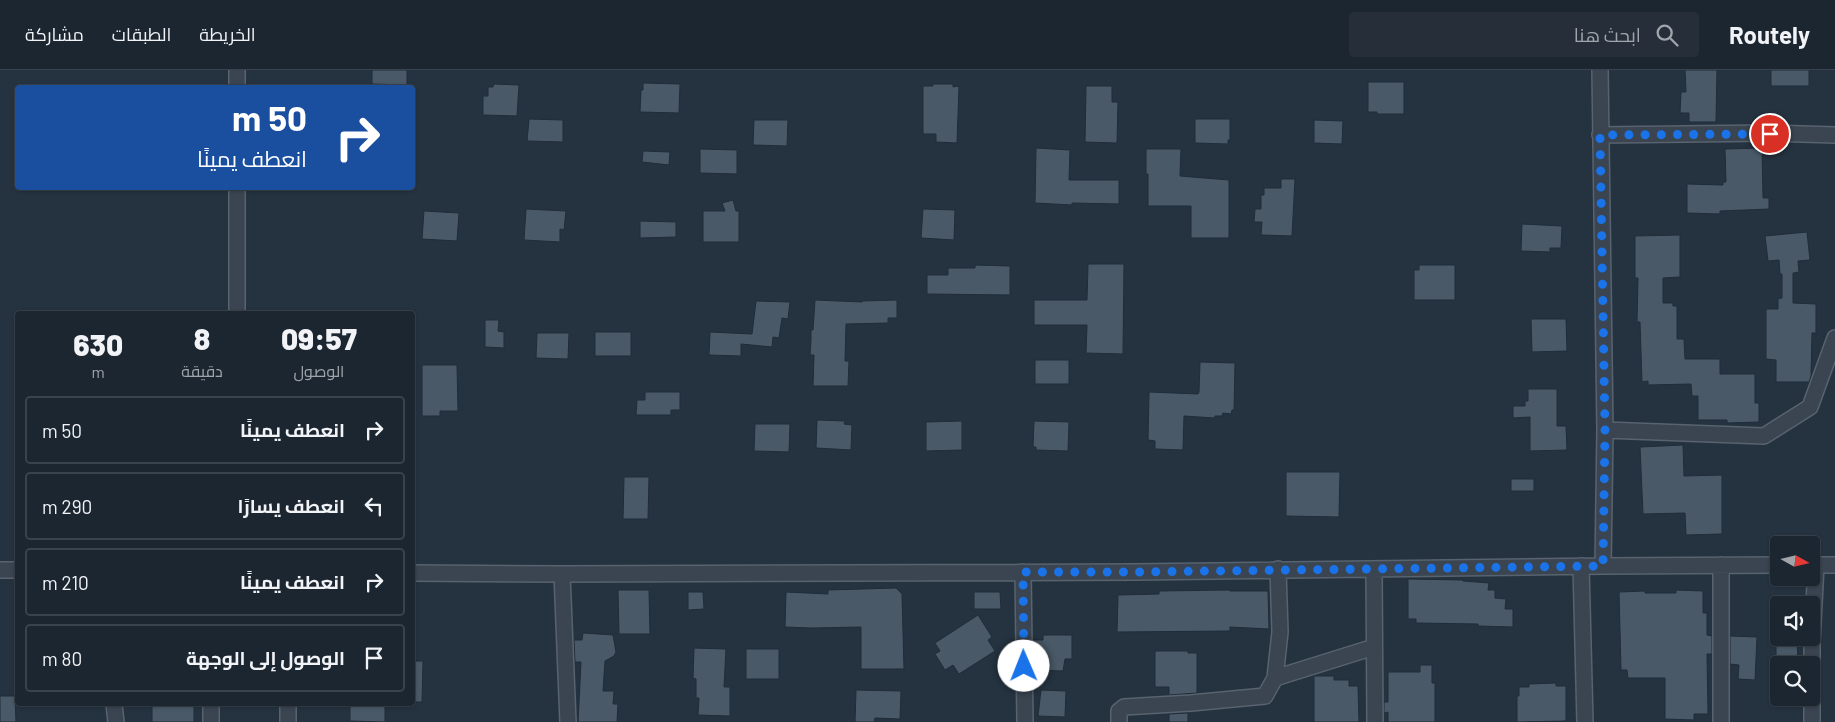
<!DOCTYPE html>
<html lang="ar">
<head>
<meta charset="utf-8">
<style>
  :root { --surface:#1c2631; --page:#252e39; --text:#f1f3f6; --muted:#a0a5ab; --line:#3a434d }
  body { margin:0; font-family:Barlow,Cairo,sans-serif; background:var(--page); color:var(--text); direction:rtl; height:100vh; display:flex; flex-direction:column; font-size:19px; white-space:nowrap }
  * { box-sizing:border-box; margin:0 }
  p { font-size:16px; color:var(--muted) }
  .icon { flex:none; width:28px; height:28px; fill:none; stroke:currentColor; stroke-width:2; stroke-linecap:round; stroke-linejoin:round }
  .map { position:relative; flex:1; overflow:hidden; direction:ltr }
  .drawer { position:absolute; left:15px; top:241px; width:400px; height:395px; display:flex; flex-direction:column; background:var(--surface); border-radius:5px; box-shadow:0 1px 4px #0004,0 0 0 1px var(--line); direction:rtl }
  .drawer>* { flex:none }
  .guide { position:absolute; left:15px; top:15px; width:400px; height:105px; border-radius:5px; box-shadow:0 1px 4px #0004,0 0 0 1px var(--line); direction:rtl; background:#1a4fa0; color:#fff; overflow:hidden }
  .needle { width:32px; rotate:98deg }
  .buttons { position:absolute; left:1770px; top:466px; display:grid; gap:10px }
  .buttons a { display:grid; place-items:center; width:50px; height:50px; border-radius:5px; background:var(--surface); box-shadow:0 1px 4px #0004,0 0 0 1px var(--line); font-size:25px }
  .pin { position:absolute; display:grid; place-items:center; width:42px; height:42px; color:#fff; margin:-21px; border:2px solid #fff; border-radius:50%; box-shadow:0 1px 5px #0007 }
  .me { position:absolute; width:55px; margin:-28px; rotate:359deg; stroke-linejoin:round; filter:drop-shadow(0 0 4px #0008) }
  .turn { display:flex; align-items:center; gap:18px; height:105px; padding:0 25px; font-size:22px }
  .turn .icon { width:65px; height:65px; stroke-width:2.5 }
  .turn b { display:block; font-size:35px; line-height:42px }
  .eta { display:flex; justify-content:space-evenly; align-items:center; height:85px; text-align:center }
  .eta b { font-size:30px; font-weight:800; line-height:35px }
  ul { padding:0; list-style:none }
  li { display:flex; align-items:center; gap:15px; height:68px; margin:0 10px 8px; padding:0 15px; border:2px solid var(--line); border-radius:5px }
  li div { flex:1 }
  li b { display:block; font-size:19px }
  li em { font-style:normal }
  header { display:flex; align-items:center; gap:30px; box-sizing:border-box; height:70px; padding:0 25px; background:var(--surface); border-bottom:1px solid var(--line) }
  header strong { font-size:24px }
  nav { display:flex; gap:28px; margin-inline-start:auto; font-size:18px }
  .search { width:350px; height:45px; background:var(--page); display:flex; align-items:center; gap:12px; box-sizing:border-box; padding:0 18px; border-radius:5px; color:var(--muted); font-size:19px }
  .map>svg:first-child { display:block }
  .building { fill:#495967; stroke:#202c38 }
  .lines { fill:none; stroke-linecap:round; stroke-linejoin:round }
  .minor-casing { stroke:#57636e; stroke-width:18 }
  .minor { stroke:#3a4551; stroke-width:15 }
  .route { stroke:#1a73e8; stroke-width:9; stroke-dasharray:0 16.2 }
</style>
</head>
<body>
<header>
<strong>Routely</strong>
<div class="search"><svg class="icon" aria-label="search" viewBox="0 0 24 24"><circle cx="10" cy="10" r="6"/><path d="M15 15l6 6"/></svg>ابحث هنا</div>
<nav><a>الخريطة</a><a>الطبقات</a><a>مشاركة</a></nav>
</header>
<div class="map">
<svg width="1835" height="652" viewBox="0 0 1835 652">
  <rect width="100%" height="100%" fill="#253341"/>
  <path class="building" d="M 372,0 L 407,0 L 407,15 L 372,14 Z
    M 1685,0 L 1717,0 L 1716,52 L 1689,52 L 1689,43 L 1680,43 L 1681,22 L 1686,22 Z
    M 1771,0 L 1809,0 L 1809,16 L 1771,16 Z
    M 1368,12 L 1404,12 L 1404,44 L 1377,44 L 1377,42 L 1368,42 Z
    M 643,13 L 680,14 L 679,43 L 640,42 L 641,20 L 643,20 Z
    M 494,14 L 519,15 L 517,46 L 483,45 L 483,26 L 488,26 L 488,17 L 493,17 Z
    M 933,14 L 953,14 L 953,17 L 959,16 L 957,73 L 936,72 L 936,64 L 923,64 L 923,16 L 933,16 Z
    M 1086,16 L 1112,16 L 1112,32 L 1118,32 L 1117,73 L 1085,72 Z
    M 529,49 L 563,50 L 563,72 L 527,71 Z
    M 1195,49 L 1230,49 L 1230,70 L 1228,70 L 1228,74 L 1195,73 Z
    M 754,50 L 788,50 L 787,76 L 753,75 Z
    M 1314,50 L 1343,51 L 1342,74 L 1314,73 Z
    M 1036,78 L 1070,80 L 1069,110 L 1119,110 L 1119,134 L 1072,133 L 1072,135 L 1035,133 Z
    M 1762,78 L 1763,128 L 1769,128 L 1769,139 L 1720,141 L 1720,144 L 1687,143 L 1687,114 L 1723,115 L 1723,112 L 1726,112 L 1725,79 Z
    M 700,79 L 737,80 L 737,104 L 700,103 Z
    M 1146,79 L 1181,79 L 1180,106 L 1229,110 L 1229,168 L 1191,168 L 1191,136 L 1148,136 L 1148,104 L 1146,104 Z
    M 643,81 L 670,82 L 669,95 L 642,92 Z
    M 1281,109 L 1295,109 L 1292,166 L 1261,165 L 1262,152 L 1254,152 L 1255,139 L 1261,139 L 1261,125 L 1264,125 L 1264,118 L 1281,118 Z
    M 733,130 L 736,141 L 739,141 L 739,172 L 703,172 L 703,141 L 725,141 L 722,133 Z
    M 526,139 L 566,141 L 564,160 L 560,159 L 560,172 L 524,170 Z
    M 923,139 L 955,140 L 954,170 L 921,168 Z
    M 424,141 L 459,143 L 457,171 L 422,169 Z
    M 640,151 L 676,152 L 676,167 L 640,168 Z
    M 1522,154 L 1562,156 L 1561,178 L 1550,178 L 1550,182 L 1521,181 Z
    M 1807,162 L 1810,190 L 1798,191 L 1799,202 L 1793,203 L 1793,233 L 1816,234 L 1816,263 L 1812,263 L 1811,306 L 1809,312 L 1776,312 L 1776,290 L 1766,289 L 1766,239 L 1778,239 L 1778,229 L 1782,228 L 1782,204 L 1780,204 L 1779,190 L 1768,191 L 1765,166 Z
    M 1680,165 L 1680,207 L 1663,208 L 1663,233 L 1673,233 L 1673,236 L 1677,236 L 1677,269 L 1684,269 L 1685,289 L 1720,289 L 1720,304 L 1755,304 L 1755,333 L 1759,333 L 1759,352 L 1727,353 L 1727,350 L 1698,350 L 1698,326 L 1692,326 L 1691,314 L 1648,315 L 1648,311 L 1642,312 L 1640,252 L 1637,252 L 1638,208 L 1635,208 L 1635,166 Z
    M 1088,194 L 1124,194 L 1123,284 L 1086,283 L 1087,255 L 1034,255 L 1034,230 L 1087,230 Z
    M 975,195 L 1010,196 L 1010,225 L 927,224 L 927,205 L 948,205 L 948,198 L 975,198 Z
    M 1419,195 L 1455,195 L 1455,230 L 1414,230 L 1414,200 L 1419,200 Z
    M 815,230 L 862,232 L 862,231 L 897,230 L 897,248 L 888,248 L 888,253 L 846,254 L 845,291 L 849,291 L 848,316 L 813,316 L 814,285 L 810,285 L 811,270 L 811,260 L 813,260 Z
    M 756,231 L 790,232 L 788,249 L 782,248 L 779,268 L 773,267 L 772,277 L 741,274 L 741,286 L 709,285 L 710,262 L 752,264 Z
    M 1531,249 L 1566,249 L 1567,281 L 1532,282 Z
    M 485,250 L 499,250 L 498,261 L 504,262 L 504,278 L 485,277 Z
    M 595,262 L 631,262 L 631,286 L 595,286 Z
    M 537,263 L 569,263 L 568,289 L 536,288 Z
    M 1035,290 L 1069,290 L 1069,314 L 1035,314 Z
    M 1200,292 L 1235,293 L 1234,340 L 1232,340 L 1231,344 L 1223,343 L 1222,346 L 1215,346 L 1215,348 L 1184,346 L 1183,380 L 1155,379 L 1155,371 L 1148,370 L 1149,322 L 1198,324 L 1199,322 Z
    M 422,295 L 457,295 L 458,341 L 440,341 L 440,346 L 422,346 Z
    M 1528,319 L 1557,319 L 1557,356 L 1566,356 L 1567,380 L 1530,381 L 1530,347 L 1513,348 L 1513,336 L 1525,336 L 1525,331 L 1528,331 Z
    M 645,322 L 680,322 L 680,340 L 671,340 L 671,345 L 636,345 L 637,330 L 645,330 Z
    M 817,350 L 845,351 L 844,354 L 852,355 L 851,380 L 816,378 Z
    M 962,351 L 962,380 L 926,381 L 926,352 Z
    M 1034,351 L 1069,352 L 1068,381 L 1036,380 L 1036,377 L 1033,377 Z
    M 755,354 L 790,354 L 789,382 L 754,381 Z
    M 1683,375 L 1684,406 L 1722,405 L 1722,464 L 1686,465 L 1685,443 L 1643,444 L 1640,377 Z
    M 1286,402 L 1340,402 L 1339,447 L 1286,446 Z
    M 624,407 L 649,407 L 648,449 L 623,449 Z
    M 1511,409 L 1534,409 L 1534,421 L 1511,421 Z
    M 1408,509 L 1463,510 L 1463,511 L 1489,513 L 1488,520 L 1495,520 L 1495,528 L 1506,529 L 1505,539 L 1513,539 L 1513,557 L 1478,556 L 1478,554 L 1416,553 L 1416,549 L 1408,549 Z
    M 896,518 L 902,524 L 904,599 L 861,599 L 861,557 L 811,558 L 785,557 L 786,522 L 828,524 L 828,520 Z
    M 618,520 L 649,520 L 650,564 L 619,564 Z
    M 1230,520 L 1230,521 L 1268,521 L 1269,559 L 1230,557 L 1230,561 L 1117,562 L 1118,525 L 1159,524 L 1159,521 Z
    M 1676,520 L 1703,521 L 1703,543 L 1707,543 L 1707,565 L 1712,566 L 1712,584 L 1707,584 L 1708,644 L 1694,644 L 1694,650 L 1665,649 L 1665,608 L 1628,608 L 1627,600 L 1621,600 L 1619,522 L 1645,521 L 1645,523 L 1676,523 Z
    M 688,522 L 703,522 L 704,539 L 688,540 Z
    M 974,522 L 1000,522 L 1001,539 L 974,539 Z
    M 978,545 L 992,567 L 988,570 L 995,581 L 959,604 L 953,595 L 945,600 L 935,584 L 940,581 L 935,573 Z
    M 583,563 L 613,565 L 616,582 L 614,586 L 605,591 L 603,621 L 614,621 L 613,634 L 618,634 L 617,652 L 578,652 L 581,592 L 575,592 L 574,570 L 582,570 Z
    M 1043,565 L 1072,565 L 1072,589 L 1065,589 L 1063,601 L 1034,600 L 1033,570 L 1043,570 Z
    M 1730,566 L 1757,567 L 1755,610 L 1738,609 L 1739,595 L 1730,594 Z
    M 1776,568 L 1797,568 L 1798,595 L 1776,595 Z
    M 694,578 L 726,579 L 724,617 L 730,617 L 730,646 L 698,645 L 699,628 L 696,628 L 696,609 L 693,608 Z
    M 746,579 L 779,579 L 779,609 L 746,609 Z
    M 1155,581 L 1188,581 L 1188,583 L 1197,583 L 1197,623 L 1169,625 L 1169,617 L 1155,617 Z
    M 412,591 L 423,591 L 422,632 L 412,632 Z
    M 1420,595 L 1432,595 L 1432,613 L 1435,613 L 1435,652 L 1388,652 L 1388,642 L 1384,643 L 1384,632 L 1388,632 L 1388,602 L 1420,602 Z
    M 1314,606 L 1334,606 L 1334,610 L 1349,610 L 1349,616 L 1358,616 L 1359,652 L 1314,652 Z
    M 1556,613 L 1556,616 L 1566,616 L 1566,651 L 1517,652 L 1517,626 L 1519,626 L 1519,617 L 1529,617 L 1529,614 Z
    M 856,620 L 901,621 L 900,649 L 875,648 L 874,652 L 855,652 Z
    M 1041,620 L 1066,621 L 1065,647 L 1038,646 Z
    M 0,626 L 15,626 L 16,652 L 0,652 Z
    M 152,634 L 194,634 L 194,652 L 152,652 Z
    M 354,634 L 385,634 L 385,652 L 350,651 L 350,636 L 354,636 Z
    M 1188,643 L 1188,652 L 1169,652 L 1169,644 Z"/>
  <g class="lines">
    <g class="minor-casing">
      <path id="minor" d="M 237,0 L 237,18
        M 1600,0 L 1605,360 L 1603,496
        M 1600,65 L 1770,63 L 1835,65
        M 237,118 L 237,244
        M 1605,360 L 1764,366 L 1810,337 L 1835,268
        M 1811,495 L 1835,495
        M 1581,496 L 1585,652
        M 0,500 L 18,500
        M 1374,500 L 1375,652
        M 1023,502 L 1025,652
        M 412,503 L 562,504 L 1136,502 L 1603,496 L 1779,495
        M 562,504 L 568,652
        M 1275,608 L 1374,577
        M 114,634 L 116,652
        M 211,652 L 211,634
        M 288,652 L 288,634
        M 1119,652 L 1119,641 L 1124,637 L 1191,633 L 1265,626 L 1275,608 L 1280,562 L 1278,499
        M 1721,652 L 1721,495
        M 1812,652 L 1812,573 L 1816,495"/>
    </g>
    <use href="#minor" class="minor"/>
  </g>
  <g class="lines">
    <path class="route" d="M 1024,596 L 1023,502 L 1136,502 L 1603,496 L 1605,360 L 1600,65 L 1770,64"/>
  </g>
</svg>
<div class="buttons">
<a><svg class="needle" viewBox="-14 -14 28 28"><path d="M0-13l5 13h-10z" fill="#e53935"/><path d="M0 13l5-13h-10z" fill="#a0a5ab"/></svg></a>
<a><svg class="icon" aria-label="sound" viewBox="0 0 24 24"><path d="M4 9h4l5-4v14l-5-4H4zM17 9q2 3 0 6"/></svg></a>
<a><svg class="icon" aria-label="search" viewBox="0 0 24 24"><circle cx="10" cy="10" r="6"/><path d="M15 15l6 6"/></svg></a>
</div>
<div class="pin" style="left:1770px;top:64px;background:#d93025"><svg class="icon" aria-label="arrive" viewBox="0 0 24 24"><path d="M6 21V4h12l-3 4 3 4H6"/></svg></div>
<svg class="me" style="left:1024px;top:596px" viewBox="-20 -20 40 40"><circle r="19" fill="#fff"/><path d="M0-13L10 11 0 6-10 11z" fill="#1a73e8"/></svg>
<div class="guide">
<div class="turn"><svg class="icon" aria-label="right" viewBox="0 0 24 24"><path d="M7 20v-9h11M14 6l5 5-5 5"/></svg><div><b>50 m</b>انعطف يمينًا</div></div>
</div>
<section class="drawer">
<div class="eta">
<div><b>09:57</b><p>الوصول</p></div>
<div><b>8</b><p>دقيقة</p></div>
<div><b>630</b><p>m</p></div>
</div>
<ul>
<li><svg class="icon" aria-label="right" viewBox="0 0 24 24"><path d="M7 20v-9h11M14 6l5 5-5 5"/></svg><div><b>انعطف يمينًا</b></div><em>50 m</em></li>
<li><svg class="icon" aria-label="left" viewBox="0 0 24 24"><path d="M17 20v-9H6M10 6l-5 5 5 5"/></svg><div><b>انعطف يسارًا</b></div><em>290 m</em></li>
<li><svg class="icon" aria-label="right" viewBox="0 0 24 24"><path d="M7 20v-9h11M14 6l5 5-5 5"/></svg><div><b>انعطف يمينًا</b></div><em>210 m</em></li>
<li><svg class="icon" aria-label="arrive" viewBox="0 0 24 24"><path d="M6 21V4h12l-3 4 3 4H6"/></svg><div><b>الوصول إلى الوجهة</b></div><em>80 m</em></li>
</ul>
</section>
</div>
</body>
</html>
